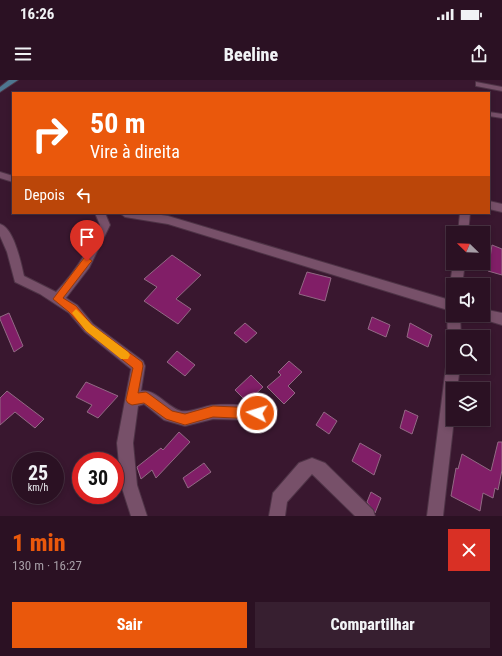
<!DOCTYPE html>
<html lang="pt">
<head>
<meta charset="utf-8">
<style>
  :root { --surface:#2b1123; --page:#371f30; --text:#f1f3f6; --muted:#a69da6; --line:#473141; --accent:#ea580c }
  body { margin:0; font-family:"Roboto Condensed",sans-serif; background:var(--page); color:var(--text); height:100vh; display:flex; flex-direction:column; font-size:15px; white-space:nowrap }
  * { box-sizing:border-box; margin:0 }
  p { font-size:13px; color:var(--muted) }
  .icon { flex:none; width:22px; height:22px; fill:none; stroke:currentColor; stroke-width:2; stroke-linecap:round; stroke-linejoin:round }
  .map { position:relative; height:436px; overflow:hidden }
  .sheet { display:flex; flex-direction:column; background:var(--surface); flex:1 }
  .sheet>* { flex:none }
  .guide { position:absolute; left:12px; top:12px; width:478px; height:122px; border-radius:0px; box-shadow:0 2px 6px #0003,0 0 0 1px var(--line); background:#ea580c; color:#fff; overflow:hidden }
  .needle { width:26px; rotate:293deg }
  .fabs { position:absolute; left:446px; top:146px; display:grid; gap:8px }
  .fabs a { display:grid; place-items:center; width:44px; height:44px; border-radius:0px; background:var(--surface); box-shadow:0 2px 6px #0003,0 0 0 1px var(--line); font-size:20px }
  .speed { position:absolute; left:12px; top:372px; display:flex; gap:8px; font-size:20px; font-weight:700; text-align:center }
  .speed>* { display:grid; place-content:center; width:52px; height:52px; border-radius:50%; background:var(--surface); box-shadow:0 2px 6px #0003,0 0 0 1px var(--line); line-height:1 }
  .speed small { font-size:10px; font-weight:400 }
  .speed .limit { border:6px solid #d22; background:#fff; color:#111 }
  .pin { position:absolute; display:grid; place-items:center; width:34px; height:34px; color:#fff; margin:-41px -17px; border-radius:50% 50% 50% 0; rotate:-45deg; box-shadow:0 0 4px #0007 }
  .pin .icon { rotate:45deg }
  .me { position:absolute; width:44px; margin:-22px; rotate:275deg; stroke-linejoin:round; filter:drop-shadow(0 0 3px #0008) }
  .turn { display:flex; align-items:center; gap:14px; height:84px; padding:0 12px; font-size:18px }
  .turn .icon { width:52px; height:52px; stroke-width:2.5 }
  .turn b { display:block; font-size:28px; line-height:34px }
  .then { display:flex; align-items:center; height:38px; padding:0 12px; background:#0003; gap:8px; font-size:15px }
  .round { display:grid; place-items:center; flex:none; width:42px; height:42px; border-radius:0px; background:var(--page) }
  .head { display:flex; align-items:center; justify-content:space-between; height:68px; padding:0 12px }
  h1 { font-size:24px; font-weight:800; line-height:30px; color:var(--accent) }
  .button { display:flex; gap:8px; margin-top:auto; padding:8px 12px }
  .button a { flex:1; height:46px; border-radius:0px; background:var(--accent); color:#fff; font-size:16px; font-weight:800; line-height:46px; text-align:center }
  .button a+a { background:var(--page); color:var(--text) }
  .status { display:flex; justify-content:space-between; align-items:center; height:28px; padding:0 20px; background:var(--surface); direction:ltr }
  .status svg { height:11px; fill:currentColor }
  header { display:flex; justify-content:space-between; align-items:center; height:52px; padding:0 12px; background:var(--surface); font-size:18px; font-weight:800 }
  .map>svg:first-child { display:block }
  .building { fill:#811e67; stroke:#926984 }
  .lines { fill:none; stroke-linecap:round; stroke-linejoin:round }
  .street-casing { stroke:#4e3346; stroke-width:2 }
  .primary-casing { stroke:#4e3346; stroke-width:2 }
  .street { fill:#775069; fill-rule:evenodd }
  .primary { fill:#4e7690; fill-rule:evenodd }
  .route { fill:#ea580c; stroke:#983908 }
  .slow { fill:#f59e0b }
</style>
</head>
<body>
<div class="status"><b>16:26</b><svg viewBox="0 0 49 12"><path d="M0 12V9h3v3zM5 12V6h3v6zM10 12V3h3v9zM15 12V0h3v12zM26 1h20v11H26zM47 4h2v5h-2z"/></svg></div>
<header><svg class="icon" aria-label="menu" viewBox="0 0 24 24"><path d="M4 6h16M4 12h16M4 18h16"/></svg>Beeline<svg class="icon" aria-label="share" viewBox="0 0 24 24"><path d="M12 15V3M7 8l5-5 5 5M5 13v7h14v-7"/></svg></header>
<div class="map">
<svg width="502" height="436" viewBox="0 0 502 436">
  <rect width="100%" height="100%" fill="#39172f"/>
  <path class="building" d="M 492,165 L 502,169 L 502,195 L 488,191 Z
    M 172,175 L 201,195 L 176,219 L 191,229 L 178,244 L 144,221 L 157,207 L 144,199 Z
    M 307,192 L 331,198 L 325,221 L 299,214 Z
    M 9,233 L 23,266 L 14,272 L 0,239 L 0,237 Z
    M 372,237 L 390,245 L 386,257 L 368,249 Z
    M 245,243 L 257,253 L 246,263 L 234,253 Z
    M 410,243 L 432,255 L 428,267 L 407,257 Z
    M 177,271 L 195,285 L 185,296 L 167,282 Z
    M 289,281 L 302,292 L 288,306 L 295,313 L 284,324 L 267,307 L 281,295 L 278,292 Z
    M 251,295 L 263,307 L 247,322 L 235,310 Z
    M 86,302 L 118,316 L 98,338 L 87,332 L 92,325 L 76,317 Z
    M 7,311 L 44,339 L 35,348 L 15,332 L 0,345 L 0,318 Z
    M 405,330 L 418,336 L 412,354 L 400,348 Z
    M 324,332 L 337,341 L 329,354 L 316,345 Z
    M 179,352 L 190,362 L 156,398 L 152,390 L 141,399 L 137,387 L 161,368 L 163,370 Z
    M 498,362 L 502,362 L 502,390 L 498,410 L 495,408 L 493,418 L 483,413 L 480,431 L 451,416 L 456,388 L 458,389 L 462,374 L 491,391 Z
    M 360,363 L 381,375 L 374,395 L 352,381 Z
    M 204,383 L 211,392 L 188,408 L 183,398 Z
    M 371,412 L 381,418 L 375,433 L 367,422 Z"/>
  <g class="lines">
    <g class="street-casing">
      <path id="street" d="M 476,2 L 502,7 L 502,11 L 476,6 Z
        M 489,32 L 502,34 L 502,38 L 489,36 Z
        M 0,92 L 13,96 L 13,102 L 0,98 Z
        M 489,121 L 502,124 L 502,132 L 489,129 Z
        M 95,133 L 105,133 L 110,145 L 89,188 L 66,218 L 77,225 L 93,244 L 143,281 L 145,286 L 141,311 C 155,308 167,327 181,331 C 191,333 203,326 214,325 C 228,324 243,325 257,326 L 262,328 L 264,333 L 262,338 L 257,340 L 213,339 L 185,346 L 164,340 L 144,324 L 138,326 L 133,363 L 137,405 L 147,436 L 131,436 L 121,405 L 117,363 L 131,289 L 85,252 L 69,233 L 40,214 L 15,202 L 7,172 L 0,156 L 0,144 C 14,148 21,183 24,196 L 56,212 C 75,192 89,170 100,145 Z
        M 120,133 L 148,133 L 168,136 L 453,221 L 453,235 L 460,235 L 461,257 L 453,257 L 453,262 C 446,258 446,236 451,231 L 168,144 L 125,137 Z
        M 460,133 L 470,133 L 468,153 L 458,153 Z
        M 453,183 L 465,183 L 462,205 L 453,205 L 453,209 L 450,205 Z
        M 483,229 L 502,233 L 502,245 L 479,238 L 477,235 L 483,235 Z
        M 453,281 L 453,287 L 460,287 L 457,309 L 453,309 L 454,339 L 443,436 L 427,436 L 446,287 L 448,282 Z
        M 312,378 L 325,383 L 373,430 L 375,436 L 355,436 L 312,394 L 287,422 L 285,436 L 269,436 L 273,413 L 299,383 Z"/>
    </g>
    <g class="primary-casing">
      <path id="primary" d="M 9,0 L 18,0 L 0,12 L 0,7 Z"/>
    </g>
    <use href="#street" class="street"/>
    <use href="#primary" class="primary"/>
  </g>
  <path class="route" d="M 87,177 L 92,181 L 90,183 L 63,218 L 76,226 L 92,245 L 142,282 L 143,286 L 138,313 L 146,312 L 149,314 L 172,331 L 185,334 L 213,326 L 257,328 L 261,330 L 262,333 L 261,337 L 257,339 L 213,337 L 185,345 L 166,339 L 144,323 L 132,325 L 128,323 L 126,320 L 133,288 L 86,251 L 69,232 L 53,219 L 84,178 Z"/>
  <path class="slow" d="M 76,229 L 92,245 L 128,272 L 130,275 L 128,279 L 121,279 L 86,251 L 72,233 Z"/>
</svg>
<div class="fabs">
<a><svg class="needle" viewBox="-14 -14 28 28"><path d="M0-13l5 13h-10z" fill="#e53935"/><path d="M0 13l5-13h-10z" fill="#a69da6"/></svg></a>
<a><svg class="icon" aria-label="sound" viewBox="0 0 24 24"><path d="M4 9h4l5-4v14l-5-4H4zM17 9q2 3 0 6"/></svg></a>
<a><svg class="icon" aria-label="search" viewBox="0 0 24 24"><circle cx="10" cy="10" r="6"/><path d="M15 15l6 6"/></svg></a>
<a><svg class="icon" aria-label="layers" viewBox="0 0 24 24"><path d="M12 4l9 5-9 5-9-5zM3 14l9 5 9-5"/></svg></a>
</div>
<div class="speed"><div>25<small>km/h</small></div><div class="limit">30</div></div>
<div class="pin" style="left:87px;top:181px;background:#d93025"><svg class="icon" aria-label="arrive" viewBox="0 0 24 24"><path d="M6 21V4h12l-3 4 3 4H6"/></svg></div>
<svg class="me" style="left:257px;top:333px" viewBox="-20 -20 40 40"><circle r="17" fill="#ea580c" stroke="#fff" stroke-width="3"/><path d="M0-11L8 9 0 5-8 9z" fill="#fff"/></svg>
<div class="guide">
<div class="turn"><svg class="icon" aria-label="right" viewBox="0 0 24 24"><path d="M7 20v-9h11M14 6l5 5-5 5"/></svg><div><b>50 m</b>Vire à direita</div></div>
<div class="then">Depois<svg class="icon" aria-label="left" viewBox="0 0 24 24"><path d="M17 20v-9H6M10 6l-5 5 5 5"/></svg></div>
</div>
</div>
<section class="sheet">
<div class="head"><div><h1>1 min</h1><p>130 m · 16:27</p></div><a class="round" style="background:#d93025;color:#fff"><svg class="icon" aria-label="close" viewBox="0 0 24 24"><path d="M6 6l12 12M18 6L6 18"/></svg></a></div>
<div class="button"><a>Sair</a><a>Compartilhar</a></div>
</section>
</body>
</html>
